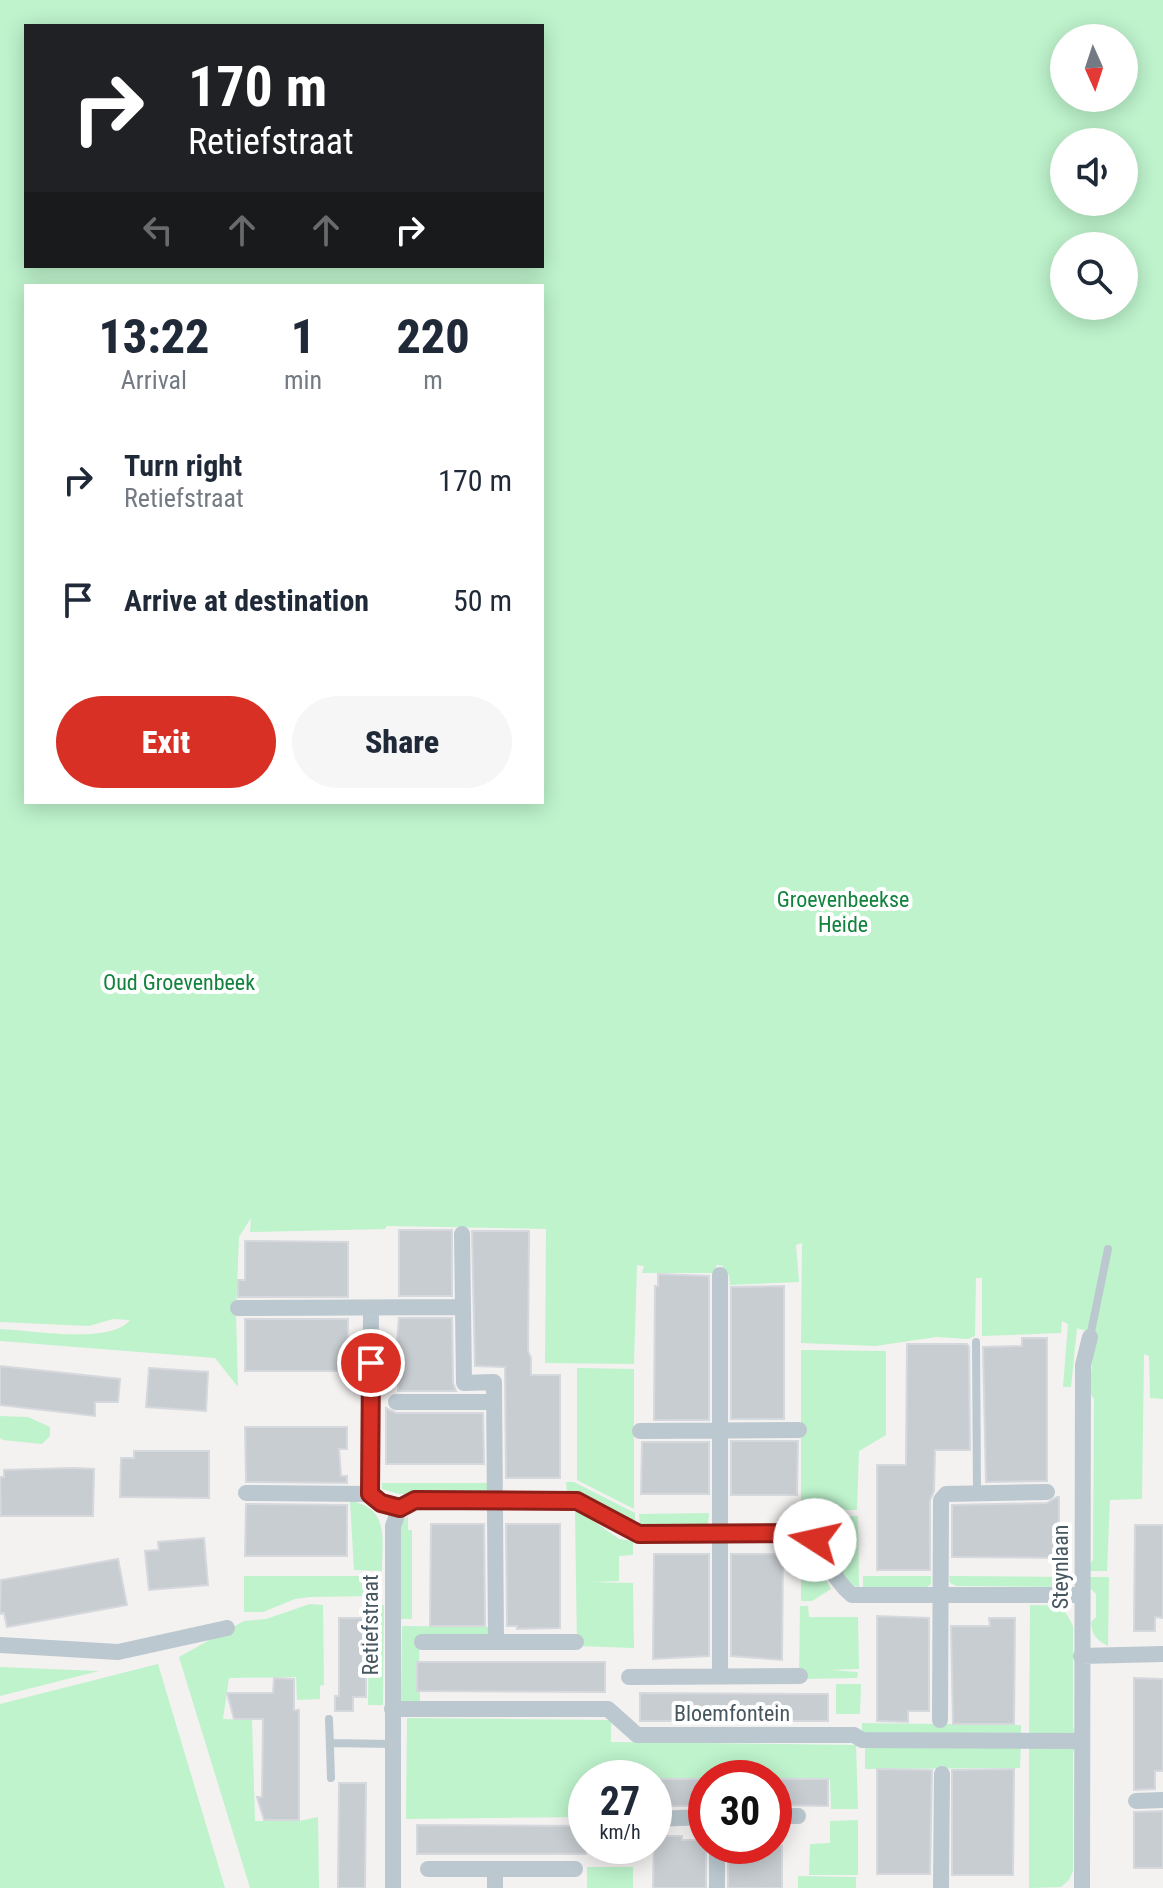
<!DOCTYPE html>
<html lang="en">
<head>
<meta charset="utf-8">
<style>
  :root { --surface:#fff; --page:#f6f6f7; --text:#1f2937; --muted:#747a83; --accent:#d93025 }
  body { margin:0; font-family:"Roboto Condensed",sans-serif; background:var(--page); color:var(--text); height:100vh; display:flex; flex-direction:column; font-size:30px; white-space:nowrap }
  * { box-sizing:border-box; margin:0 }
  p { font-size:26px; color:var(--muted) }
  .icon { flex:none; width:44px; height:44px; fill:none; stroke:currentColor; stroke-width:2; stroke-linecap:round; stroke-linejoin:round }
  .map { position:relative; flex:1; overflow:hidden }
  .details { position:absolute; left:24px; top:284px; width:520px; height:520px; display:flex; flex-direction:column; background:var(--surface); border-radius:0px; box-shadow:0 4px 20px #0003 }
  .details>* { flex:none }
  .top-card { position:absolute; left:24px; top:24px; width:520px; height:244px; border-radius:0px; box-shadow:0 4px 20px #0003; background:#202124; color:#fff; overflow:hidden }
  .needle { width:52px; rotate:177deg }
  .buttons { position:absolute; left:1050px; top:24px; display:grid; gap:16px }
  .buttons a { display:grid; place-items:center; width:88px; height:88px; border-radius:50%; background:var(--surface); box-shadow:0 4px 20px #0003; font-size:40px }
  .speed { position:absolute; left:568px; top:1760px; display:flex; gap:16px; font-size:40px; font-weight:700; text-align:center }
  .speed>* { display:grid; place-content:center; width:104px; height:104px; border-radius:50%; background:var(--surface); box-shadow:0 4px 20px #0003; line-height:1 }
  .speed small { font-size:20px; font-weight:400 }
  .speed .limit { border:12px solid #d22; background:#fff; color:#111 }
  .pin { position:absolute; display:grid; place-items:center; width:68px; height:68px; color:#fff; margin:-34px; border:4px solid #fff; border-radius:50%; box-shadow:0 2px 8px #0007 }
  .me { position:absolute; width:88px; margin:-44px; rotate:280deg; stroke-linejoin:round; filter:drop-shadow(0 0 6px #0008) }
  .turn { display:flex; align-items:center; gap:28px; height:168px; padding:0 32px; font-size:36px }
  .turn .icon { width:104px; height:104px; stroke-width:2.5 }
  .turn b { display:block; font-size:56px; line-height:68px }
  .lanes { display:flex; align-items:center; height:76px; padding:0 32px; background:#0003; justify-content:center; gap:40px; direction:ltr }
  .lanes .off { opacity:.35 }
  .eta { display:flex; justify-content:space-evenly; align-items:center; height:136px; text-align:center }
  .eta b { font-size:48px; font-weight:800; line-height:56px }
  .cta { display:flex; gap:16px; margin-top:auto; padding:16px 32px }
  .cta a { flex:1; height:92px; border-radius:48px; background:var(--accent); color:#fff; font-size:32px; font-weight:800; line-height:92px; text-align:center }
  .cta a+a { background:var(--page); color:var(--text) }
  ul { padding:0; list-style:none }
  li { display:flex; align-items:center; gap:24px; height:120px; padding:0 32px }
  li div { flex:1 }
  li b { display:block; font-size:30px }
  li em { font-style:normal }
  .map>svg:first-child { display:block }
  .green { fill:#bef3cc; fill-rule:evenodd }
  .building { fill:#c8cdd1; stroke:#d5d8dd; stroke-width:2 }
  .lines { fill:none; stroke-linecap:round; stroke-linejoin:round }
  .lane { stroke:#bbc8cf; stroke-width:8 }
  .street { stroke:#bbc8cf; stroke-width:16 }
  .route-casing { stroke:#8d1f18; stroke-width:20 }
  .route { stroke:#d93025; stroke-width:14 }
  .labels { text-anchor:middle; stroke-width:8; stroke-linejoin:round; paint-order:stroke }
  .park-label { font-size:22px; fill:#11833d; stroke:#fff }
  .street-label { font-size:22px; fill:#475760; stroke:#fff }
</style>
</head>
<body>
<div class="map">
<svg width="1163" height="1888" viewBox="0 0 1163 1888">
  <rect width="100%" height="100%" fill="#f4f1f1"/>
  <path class="green" d="M 0,0 L 1163,0 L 1163,1399 L 1150,1398 L 1149,1356 L 1144,1354 L 1142,1499 L 1110,1500 L 1107,1571 L 1087,1571 L 1087,1566 L 1093,1560 L 1094,1399 L 1089,1392 L 1095,1334 L 1077,1328 L 1071,1387 L 1063,1387 L 1068,1324 L 1062,1321 L 1061,1333 L 982,1336 L 982,1278 L 976,1278 L 975,1336 L 968,1339 L 936,1337 L 876,1346 L 801,1343 L 802,1243 L 796,1245 L 799,1282 L 730,1285 L 729,1275 L 723,1274 L 723,1266 L 716,1265 L 717,1273 L 642,1273 L 644,1266 L 637,1265 L 634,1364 L 545,1363 L 546,1229 L 387,1226 L 385,1229 L 250,1232 L 251,1218 L 239,1237 L 236,1312 L 238,1387 L 215,1358 L 0,1341 L 0,1329 C 31,1330 110,1345 130,1320 L 113,1319 L 89,1326 L 0,1322 ZM 26,26 L 542,26 L 542,266 L 26,266 ZM 1064,38 L 1124,38 L 1124,98 L 1064,98 ZM 1064,142 L 1124,142 L 1124,202 L 1064,202 ZM 1064,246 L 1124,246 L 1124,306 L 1064,306 ZM 26,286 L 542,286 L 542,802 L 26,802 Z
    M 801,1350 L 886,1351 L 886,1435 L 859,1451 L 857,1510 L 801,1510 Z
    M 577,1368 L 634,1369 L 634,1509 L 577,1480 Z
    M 0,1416 L 28,1417 L 50,1427 L 50,1436 L 42,1444 L 3,1440 L 0,1438 Z
    M 566,1482 L 574,1482 L 635,1513 L 635,1525 L 574,1493 L 567,1493 Z
    M 382,1483 L 487,1483 L 487,1493 L 399,1494 L 382,1489 Z
    M 350,1501 C 390,1508 382,1539 382,1571 L 354,1570 Z
    M 575,1512 L 582,1513 L 619,1539 L 633,1541 L 633,1555 L 619,1556 L 619,1581 L 591,1582 L 633,1583 L 634,1648 L 577,1646 Z
    M 709,1513 L 708,1524 L 640,1526 L 639,1514 Z
    M 801,1515 L 858,1516 L 859,1587 C 836,1583 834,1549 819,1535 C 815,1530 808,1527 802,1524 Z
    M 408,1516 L 408,1530 L 412,1530 L 412,1619 L 401,1619 L 400,1525 Z
    M 801,1543 L 807,1544 L 831,1589 L 812,1601 L 801,1601 Z
    M 244,1576 L 377,1576 L 378,1596 L 310,1597 L 295,1599 L 263,1612 L 244,1612 Z
    M 863,1576 L 931,1576 L 931,1584 L 926,1588 L 863,1587 Z
    M 949,1576 L 1070,1577 L 1065,1587 L 957,1586 L 950,1583 Z
    M 1086,1577 L 1109,1577 L 1108,1646 C 1097,1640 1092,1636 1091,1622 L 1096,1617 L 1096,1594 L 1086,1584 Z
    M 310,1604 L 323,1605 L 324,1685 L 320,1686 L 320,1699 L 297,1700 L 296,1677 L 229,1678 L 223,1719 L 252,1720 L 255,1821 L 299,1821 L 318,1817 L 319,1888 L 250,1888 L 179,1657 L 244,1621 L 266,1619 Z
    M 364,1604 L 384,1605 L 383,1705 L 368,1705 L 369,1616 L 364,1615 Z
    M 1030,1605 C 1054,1606 1062,1601 1073,1626 L 1073,1726 L 1076,1738 L 1029,1738 Z
    M 800,1606 L 808,1606 L 809,1617 L 858,1617 L 859,1669 L 830,1670 L 858,1672 L 857,1678 L 799,1679 Z
    M 402,1626 L 488,1627 L 488,1634 L 419,1638 L 420,1702 L 401,1701 Z
    M 158,1664 L 225,1888 L 0,1888 L 0,1704 Z
    M 0,1667 L 99,1671 L 0,1696 Z
    M 836,1684 L 861,1684 L 860,1714 L 836,1714 Z
    M 407,1718 L 611,1720 L 611,1742 L 856,1745 L 858,1809 L 831,1809 L 830,1780 L 586,1778 L 586,1817 L 406,1819 Z
    M 862,1723 L 1021,1725 L 1021,1736 L 862,1734 Z
    M 865,1743 L 1021,1743 L 1020,1768 L 865,1769 Z
    M 1029,1743 L 1077,1743 L 1073,1753 L 1073,1871 L 1069,1880 L 1061,1887 L 1029,1888 Z
    M 858,1820 L 858,1875 L 809,1875 L 810,1844 L 830,1843 L 830,1821 Z
    M 587,1867 L 633,1867 L 633,1888 L 587,1888 Z
    M 798,1876 L 856,1877 L 856,1888 L 798,1888 Z"/>
  <path class="building" d="M 399,1230 L 452,1230 L 452,1296 L 399,1296 Z
    M 472,1231 L 529,1231 L 528,1351 L 531,1358 L 531,1375 L 560,1375 L 560,1478 L 506,1478 L 505,1367 L 475,1366 Z
    M 245,1241 L 348,1242 L 348,1297 L 238,1297 L 238,1280 L 245,1280 Z
    M 658,1274 L 709,1276 L 709,1420 L 654,1420 L 655,1286 L 658,1286 Z
    M 784,1286 L 784,1419 L 731,1419 L 731,1287 Z
    M 399,1318 L 452,1318 L 453,1383 L 456,1391 L 398,1391 L 398,1351 L 396,1351 Z
    M 245,1319 L 348,1319 L 347,1371 L 245,1371 Z
    M 1022,1338 L 1047,1338 L 1047,1481 L 986,1482 L 983,1347 L 1022,1346 Z
    M 907,1344 L 967,1344 L 969,1347 L 970,1450 L 935,1450 L 934,1491 L 930,1500 L 930,1570 L 877,1570 L 877,1465 L 906,1465 Z
    M 0,1366 L 120,1379 L 118,1402 L 95,1402 L 95,1416 L 0,1405 Z
    M 149,1368 L 208,1372 L 206,1411 L 146,1407 Z
    M 386,1408 L 396,1413 L 483,1413 L 484,1464 L 386,1464 Z
    M 245,1427 L 347,1427 L 347,1449 L 339,1449 L 341,1476 L 347,1476 L 347,1483 L 246,1482 Z
    M 731,1441 L 798,1441 L 797,1495 L 731,1495 Z
    M 642,1442 L 709,1442 L 709,1494 L 641,1494 Z
    M 134,1451 L 209,1451 L 209,1498 L 120,1497 L 121,1458 L 134,1458 Z
    M 73,1468 L 94,1469 L 93,1516 L 1,1516 L 0,1477 L 4,1477 L 4,1470 Z
    M 1057,1497 L 1059,1497 L 1059,1558 L 952,1557 L 952,1505 L 1047,1503 Z
    M 246,1504 L 347,1505 L 347,1556 L 245,1556 Z
    M 431,1524 L 484,1524 L 485,1626 L 430,1626 Z
    M 506,1524 L 560,1524 L 560,1628 L 517,1629 L 517,1626 L 507,1626 Z
    M 1135,1525 L 1163,1525 L 1163,1618 L 1155,1617 L 1155,1631 L 1134,1631 Z
    M 204,1538 L 208,1585 L 149,1590 L 145,1551 L 159,1550 L 158,1542 Z
    M 654,1554 L 709,1554 L 709,1656 L 653,1659 Z
    M 731,1554 L 783,1554 L 782,1660 L 731,1656 Z
    M 118,1559 L 127,1605 L 7,1627 L 4,1613 L 0,1614 L 1,1580 Z
    M 877,1616 L 929,1618 L 929,1711 L 908,1711 L 908,1722 L 877,1721 Z
    M 339,1618 L 366,1618 L 366,1697 L 353,1697 L 353,1711 L 335,1711 L 335,1696 L 339,1696 Z
    M 989,1618 L 1015,1618 L 1014,1724 L 953,1724 L 951,1626 L 990,1626 Z
    M 417,1662 L 605,1662 L 605,1692 L 417,1691 Z
    M 274,1678 L 294,1679 L 294,1710 L 299,1710 L 299,1820 L 264,1820 L 257,1797 L 262,1797 L 263,1719 L 234,1719 L 227,1693 L 273,1693 Z
    M 1134,1678 L 1163,1679 L 1163,1771 L 1155,1771 L 1155,1789 L 1134,1790 Z
    M 640,1693 L 828,1694 L 828,1721 L 640,1721 Z
    M 877,1769 L 932,1770 L 930,1874 L 877,1874 Z
    M 1014,1769 L 1013,1875 L 952,1875 L 952,1770 Z
    M 654,1779 L 706,1779 L 706,1806 L 654,1806 Z
    M 774,1779 L 828,1779 L 828,1806 L 774,1805 Z
    M 339,1783 L 366,1783 L 365,1888 L 338,1888 Z
    M 1163,1811 L 1163,1868 L 1134,1868 L 1134,1812 Z
    M 417,1825 L 586,1826 L 586,1854 L 417,1854 Z
    M 654,1836 L 682,1836 L 682,1840 L 706,1840 L 706,1888 L 653,1888 Z
    M 728,1846 L 782,1846 L 782,1888 L 728,1888 Z"/>
  <g class="lines">
    <path class="lane" d="M 1090,1337 L 1108,1249
      M 976,1342 L 977,1492
      M 329,1719 L 331,1778
      M 330,1743 L 392,1744"/>
    <path class="street" d="M 462,1234 L 463,1307
      M 238,1308 L 463,1307 L 464,1383 L 494,1382 L 496,1641
      M 396,1402 L 494,1402
      M 640,1431 L 799,1430
      M 246,1493 L 370,1494 L 381,1503 L 400,1508
      M 370,1494 L 371,1309
      M 422,1642 L 576,1642
      M 0,1645 L 118,1652 L 227,1628
      M 1081,1656 L 1163,1654
      M 720,1675 L 720,1275
      M 629,1677 L 800,1676
      M 392,1709 L 608,1709 L 637,1735 L 854,1735 L 862,1740 L 1081,1741
      M 940,1720 L 941,1500 L 946,1494 L 1047,1492
      M 1136,1801 L 1163,1800
      M 774,1816 L 798,1816
      M 654,1819 L 706,1817
      M 717,1846 L 717,1888
      M 428,1869 L 575,1869
      M 393,1888 L 393,1526 L 400,1508 L 415,1500 L 577,1501 L 639,1534 L 800,1533 C 827,1546 828,1576 852,1595 L 1081,1595
      M 495,1888 L 495,1869
      M 941,1888 L 942,1774
      M 1082,1888 L 1083,1365 L 1090,1337"/>
  </g>
  <g class="lines">
    <g class="route-casing">
      <path id="route" d="M 371,1363 L 370,1494 L 381,1503 L 400,1508 L 415,1500 L 577,1501 L 639,1534 L 800,1533 L 815,1540"/>
    </g>
    <use href="#route" class="route"/>
  </g>
  <g class="labels">
    <g class="park-label">
      <text x="843" y="907">Groevenbeekse<tspan x="843" dy="25">Heide</tspan></text>
      <text x="179" y="990">Oud Groevenbeek</text>
    </g>
    <g class="street-label">
      <text transform="translate(1060 1567) rotate(-90)" y="8">Steynlaan</text>
      <text transform="translate(370 1625) rotate(-90)" y="8">Retiefstraat</text>
      <text x="732" y="1721">Bloemfontein</text>
    </g>
  </g>
</svg>
<div class="buttons">
<a><svg class="needle" viewBox="-14 -14 28 28"><path d="M0-13l5 13h-10z" fill="#e53935"/><path d="M0 13l5-13h-10z" fill="#747a83"/></svg></a>
<a><svg class="icon" aria-label="sound" viewBox="0 0 24 24"><path d="M4 9h4l5-4v14l-5-4H4zM17 9q2 3 0 6"/></svg></a>
<a><svg class="icon" aria-label="search" viewBox="0 0 24 24"><circle cx="10" cy="10" r="6"/><path d="M15 15l6 6"/></svg></a>
</div>
<div class="speed"><div>27<small>km/h</small></div><div class="limit">30</div></div>
<div class="pin" style="left:371px;top:1363px;background:#d93025"><svg class="icon" aria-label="arrive" viewBox="0 0 24 24"><path d="M6 21V4h12l-3 4 3 4H6"/></svg></div>
<svg class="me" style="left:815px;top:1540px" viewBox="-20 -20 40 40"><circle r="19" fill="#fff"/><path d="M0-13L10 11 0 6-10 11z" fill="#d93025"/></svg>
<div class="top-card">
<div class="turn"><svg class="icon" aria-label="right" viewBox="0 0 24 24"><path d="M7 20v-9h11M14 6l5 5-5 5"/></svg><div><b>170 m</b>Retiefstraat</div></div>
<div class="lanes"><svg class="icon off" aria-label="left" viewBox="0 0 24 24"><path d="M17 20v-9H6M10 6l-5 5 5 5"/></svg><svg class="icon off" aria-label="ahead" viewBox="0 0 24 24"><path d="M12 20V5M6 11l6-6 6 6"/></svg><svg class="icon off" aria-label="ahead" viewBox="0 0 24 24"><path d="M12 20V5M6 11l6-6 6 6"/></svg><svg class="icon" aria-label="right" viewBox="0 0 24 24"><path d="M7 20v-9h11M14 6l5 5-5 5"/></svg></div>
</div>
<section class="details">
<div class="eta">
<div><b>13:22</b><p>Arrival</p></div>
<div><b>1</b><p>min</p></div>
<div><b>220</b><p>m</p></div>
</div>
<ul>
<li><svg class="icon" aria-label="right" viewBox="0 0 24 24"><path d="M7 20v-9h11M14 6l5 5-5 5"/></svg><div><b>Turn right</b><p>Retiefstraat</p></div><em>170 m</em></li>
<li><svg class="icon" aria-label="arrive" viewBox="0 0 24 24"><path d="M6 21V4h12l-3 4 3 4H6"/></svg><div><b>Arrive at destination</b></div><em>50 m</em></li>
</ul>
<div class="cta"><a>Exit</a><a>Share</a></div>
</section>
</div>
</body>
</html>
